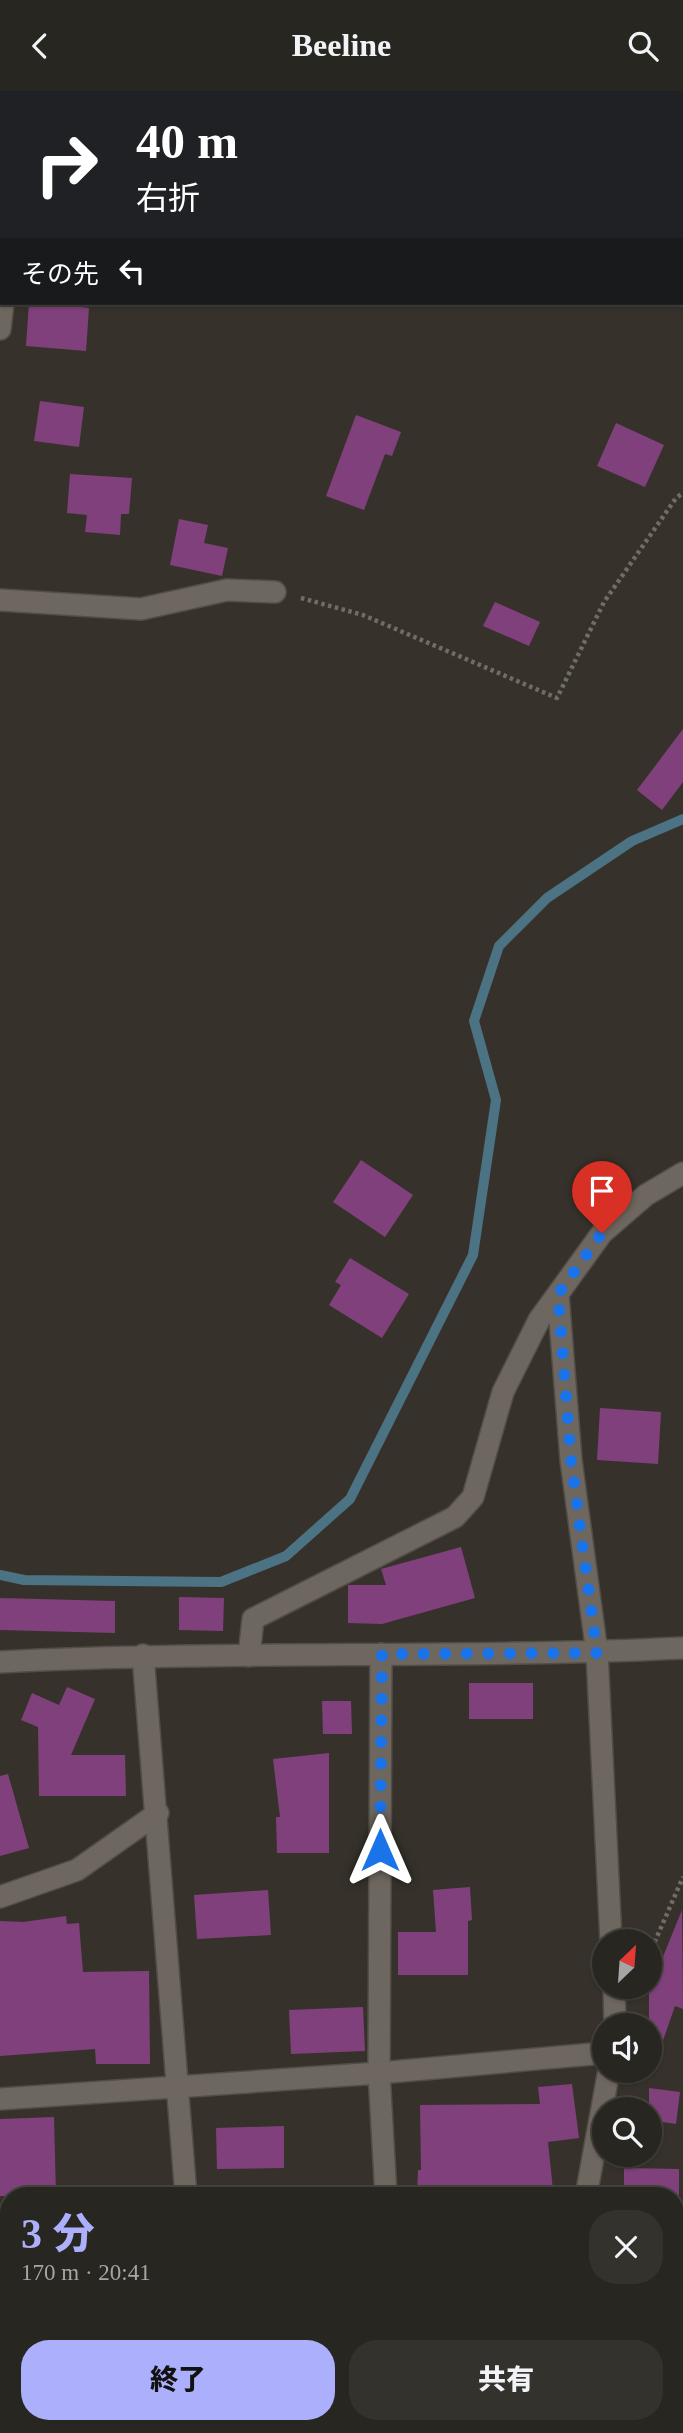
<!DOCTYPE html>
<html lang="ja">
<head>
<meta charset="utf-8">
<style>
  :root { --surface:#282620; --page:#34322d; --text:#f1f3f6; --muted:#a5a5a5; --line:#44433e; --accent:#acaffb }
  body { margin:0; font-family:"Times New Roman","Noto Sans JP",serif; background:var(--page); color:var(--text); height:100vh; display:flex; flex-direction:column; font-size:26px; white-space:nowrap }
  * { box-sizing:border-box; margin:0 }
  p { font-size:23px; color:var(--muted) }
  .icon { flex:none; width:38px; height:38px; fill:none; stroke:currentColor; stroke-width:2; stroke-linecap:round; stroke-linejoin:round }
  .map { position:relative; flex:1; overflow:hidden }
  .sheet { position:absolute; left:0px; top:2096px; width:684px; height:247px; display:flex; flex-direction:column; background:var(--surface); border-radius:28px 28px 0 0; box-shadow:0 2px 5px #0004,0 0 0 2px var(--line) }
  .sheet>* { flex:none }
  .guide { position:absolute; left:0px; top:0px; width:684px; height:214px; box-shadow:0 2px 5px #0004,0 0 0 2px var(--line); background:#202124; color:#fff; overflow:hidden }
  .needle { width:46px; rotate:25deg }
  .buttons { position:absolute; left:592px; top:1838px; display:grid; gap:14px }
  .buttons a { display:grid; place-items:center; width:70px; height:70px; border-radius:50%; background:var(--surface); box-shadow:0 2px 5px #0004,0 0 0 2px var(--line); font-size:35px }
  .pin { position:absolute; display:grid; place-items:center; width:60px; height:60px; color:#fff; margin:-72px -30px; border-radius:50% 50% 50% 0; rotate:-45deg; box-shadow:0 0 7px #0007 }
  .pin .icon { rotate:45deg }
  .me { position:absolute; width:77px; margin:-38px; rotate:0deg; stroke-linejoin:round; filter:drop-shadow(0 0 5px #0008) }
  .turn { display:flex; align-items:center; gap:24px; height:147px; padding:0 21px; font-size:32px }
  .turn .icon { width:91px; height:91px; stroke-width:2.5 }
  .turn b { display:block; font-size:49px; line-height:60px }
  .then { display:flex; align-items:center; height:66px; padding:0 21px; background:#0003; gap:14px; font-size:26px }
  .round { display:grid; place-items:center; flex:none; width:74px; height:74px; border-radius:28px; background:var(--page) }
  .summary { display:flex; align-items:center; justify-content:space-between; height:119px; padding:0 21px }
  h1 { font-size:42px; font-weight:800; line-height:52px; color:var(--accent) }
  .primary-button { display:flex; gap:14px; margin-top:auto; padding:14px 21px }
  .primary-button a { flex:1; height:80px; border-radius:28px; background:var(--accent); color:#111; font-size:28px; font-weight:800; line-height:80px; text-align:center }
  .primary-button a+a { background:var(--page); color:var(--text) }
  header { display:flex; justify-content:space-between; align-items:center; height:91px; padding:0 21px; background:var(--surface); font-size:32px; font-weight:800 }
  .map>svg:first-child { display:block }
  .lines { fill:none; stroke-linecap:round; stroke-linejoin:round }
  .stream { stroke:#4c7384; stroke-width:10 }
  .building { fill:#80407c }
  .minor-casing { stroke:#514d47; stroke-width:24 }
  .path { stroke:#706c66; stroke-width:4.5; stroke-dasharray:3.5 3.5; stroke-linecap:butt }
  .minor { stroke:#6d675f; stroke-width:21 }
  .route { stroke:#1a73e8; stroke-width:12; stroke-dasharray:0 21.6 }
</style>
</head>
<body>
<header><svg class="icon" aria-label="back" viewBox="0 0 24 24"><path d="M15 5l-7 7 7 7"/></svg>Beeline<svg class="icon" aria-label="search" viewBox="0 0 24 24"><circle cx="10" cy="10" r="6"/><path d="M15 15l6 6"/></svg></header>
<div class="map">
<svg width="683" height="2342" viewBox="0 0 683 2342">
  <rect width="100%" height="100%" fill="#36322b"/>
  <g class="lines">
    <path class="stream" d="M 0,1484 L 24,1489 L 221,1491 L 286,1465 L 350,1408 L 473,1164 L 496,1009 L 474,930 L 499,855 L 547,807 L 632,750 L 683,728"/>
  </g>
  <path class="building" d="M 29,212 L 71,212 L 71,215 L 89,217 L 86,260 L 26,255 Z
    M 40,310 L 84,316 L 79,356 L 34,350 Z
    M 356,324 L 401,341 L 392,365 L 385,363 L 364,419 L 326,405 Z
    M 616,332 L 664,354 L 645,396 L 597,375 Z
    M 70,383 L 132,387 L 129,423 L 121,423 L 120,444 L 85,441 L 87,424 L 67,422 Z
    M 179,428 L 208,434 L 204,452 L 228,457 L 222,485 L 170,474 Z
    M 495,511 L 540,531 L 529,555 L 483,535 Z
    M 683,638 L 683,691 L 662,719 L 637,699 Z
    M 361,1069 L 413,1104 L 385,1146 L 333,1111 Z
    M 350,1167 L 409,1203 L 382,1247 L 329,1214 L 341,1194 L 335,1191 Z
    M 600,1317 L 661,1321 L 658,1373 L 597,1369 Z
    M 461,1456 L 475,1507 L 382,1533 L 348,1532 L 348,1494 L 386,1494 L 381,1478 Z
    M 179,1506 L 224,1507 L 223,1540 L 179,1539 Z
    M 0,1507 L 115,1510 L 115,1542 L 0,1539 Z
    M 469,1592 L 533,1592 L 533,1628 L 469,1628 Z
    M 67,1596 L 95,1608 L 71,1664 L 125,1664 L 126,1705 L 39,1705 L 38,1636 L 21,1629 L 32,1602 L 59,1614 Z
    M 322,1610 L 351,1610 L 352,1643 L 323,1643 Z
    M 329,1662 L 329,1762 L 277,1762 L 276,1726 L 280,1726 L 273,1668 Z
    M 8,1683 L 29,1757 L 0,1765 L 0,1685 Z
    M 470,1796 L 472,1829 L 468,1830 L 468,1884 L 398,1884 L 398,1841 L 436,1841 L 433,1799 Z
    M 268,1799 L 271,1844 L 197,1848 L 194,1804 Z
    M 682,1819 L 683,1918 L 675,1915 L 653,1978 L 649,1977 L 649,1900 Z
    M 66,1825 L 67,1833 L 79,1832 L 83,1881 L 149,1880 L 150,1973 L 96,1973 L 95,1958 L 0,1965 L 0,1830 L 23,1831 Z
    M 363,1916 L 365,1960 L 291,1963 L 289,1919 Z
    M 572,1993 L 579,2047 L 548,2051 L 553,2099 L 494,2105 L 417,2105 L 418,2079 L 421,2079 L 420,2014 L 540,2013 L 538,1996 Z
    M 649,1997 L 680,2001 L 676,2033 L 649,2029 Z
    M 54,2026 L 56,2105 L 0,2105 L 0,2028 Z
    M 284,2035 L 284,2077 L 217,2078 L 216,2037 Z
    M 624,2077 L 679,2078 L 679,2105 L 624,2105 Z"/>
  <g class="lines">
    <g class="minor-casing">
      <path id="minor" d="M 0,238 L 3,212
        M 0,509 L 141,518 L 227,499 L 275,501
        M 558,1203 L 571,1369 L 597,1562 L 611,1850
        M 381,1563 L 379,1982 L 386,2105
        M 143,1564 L 186,2105
        M 249,1565 L 253,1528 L 455,1426 L 473,1406 L 503,1301 L 539,1229 L 602,1142 L 646,1104 L 683,1082
        M 0,1571 C 227,1559 455,1568 683,1557
        M 0,1806 L 77,1779 L 158,1722
        M 614,1895 L 615,1934
        M 0,2008 L 379,1982 L 604,1962
        M 586,2105 L 609,1979
        M 676,2202 L 683,2203
        M 203,2334 L 204,2342
        M 425,2334 L 429,2342
        M 48,2342 L 85,2334
        M 608,2342 L 608,2334"/>
    </g>
    <path class="path" d="M 301,507 L 363,524 L 557,607 L 604,511 L 676,407 L 683,402
      M 649,1864 L 683,1786"/>
    <use href="#minor" class="minor"/>
  </g>
  <g class="lines">
    <path class="route" d="M 380,1759 L 382,1563 L 597,1562 L 571,1369 L 558,1203 L 602,1142"/>
  </g>
</svg>
<div class="buttons">
<a><svg class="needle" viewBox="-14 -14 28 28"><path d="M0-13l5 13h-10z" fill="#e53935"/><path d="M0 13l5-13h-10z" fill="#a5a5a5"/></svg></a>
<a><svg class="icon" aria-label="sound" viewBox="0 0 24 24"><path d="M4 9h4l5-4v14l-5-4H4zM17 9q2 3 0 6"/></svg></a>
<a><svg class="icon" aria-label="search" viewBox="0 0 24 24"><circle cx="10" cy="10" r="6"/><path d="M15 15l6 6"/></svg></a>
</div>
<div class="pin" style="left:602px;top:1142px;background:#d93025"><svg class="icon" aria-label="arrive" viewBox="0 0 24 24"><path d="M6 21V4h12l-3 4 3 4H6"/></svg></div>
<svg class="me" style="left:380px;top:1759px" viewBox="-20 -20 40 40"><path d="M0-17L14 15 0 8-14 15z" fill="#1a73e8" stroke="#fff" stroke-width="4"/></svg>
<div class="guide">
<div class="turn"><svg class="icon" aria-label="right" viewBox="0 0 24 24"><path d="M7 20v-9h11M14 6l5 5-5 5"/></svg><div><b>40 m</b>右折</div></div>
<div class="then">その先<svg class="icon" aria-label="left" viewBox="0 0 24 24"><path d="M17 20v-9H6M10 6l-5 5 5 5"/></svg></div>
</div>
<section class="sheet">
<div class="summary"><div><h1>3 分</h1><p>170 m · 20:41</p></div><a class="round"><svg class="icon" aria-label="close" viewBox="0 0 24 24"><path d="M6 6l12 12M18 6L6 18"/></svg></a></div>
<div class="primary-button"><a>終了</a><a>共有</a></div>
</section>
</div>
</body>
</html>
